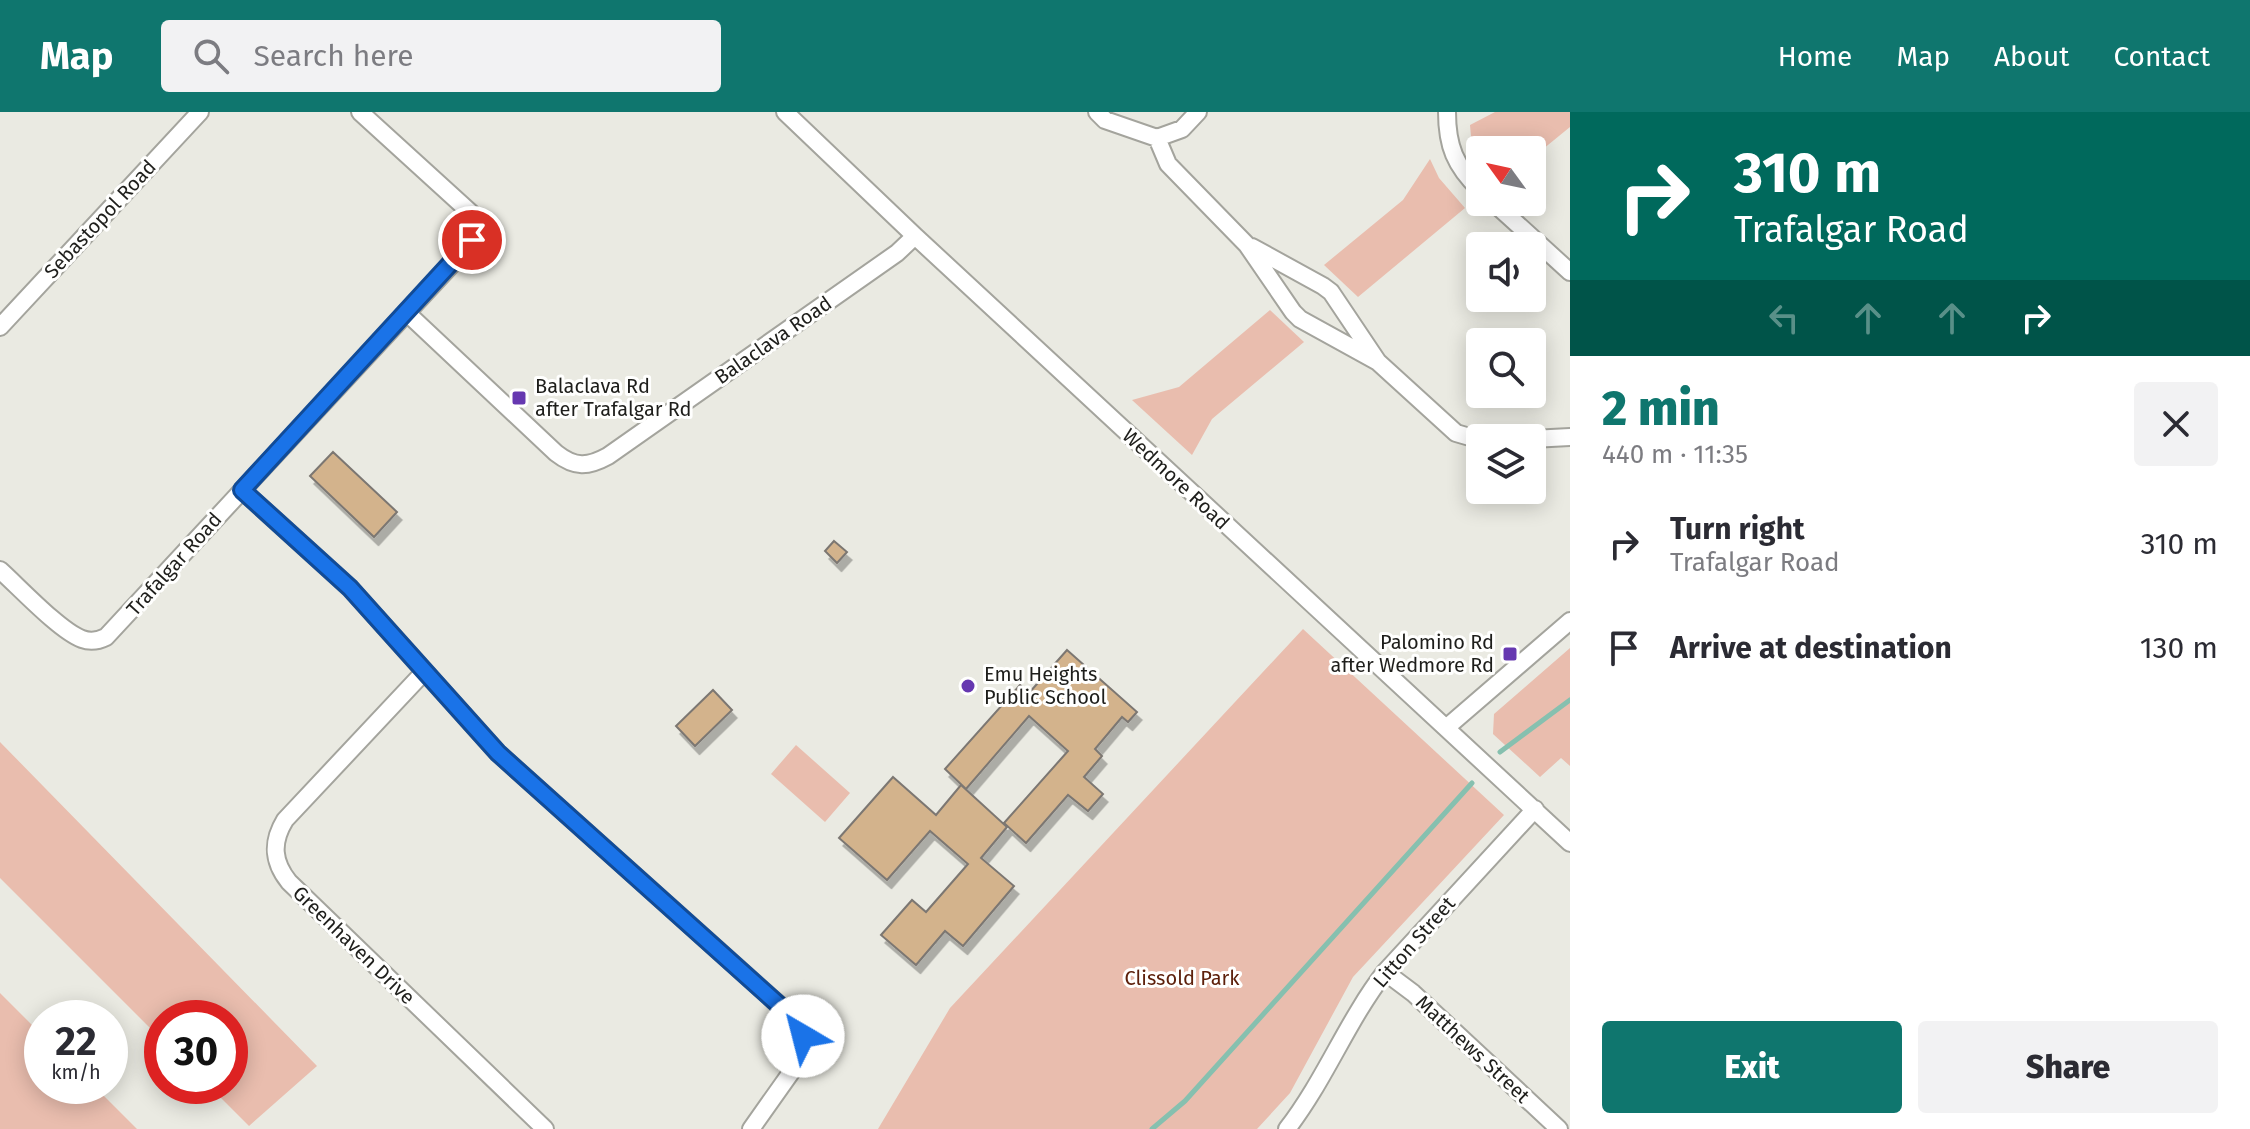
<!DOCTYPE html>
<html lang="en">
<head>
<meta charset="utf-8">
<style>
  :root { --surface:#fff; --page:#f2f2f3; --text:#2b2b33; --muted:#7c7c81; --accent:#0f766e }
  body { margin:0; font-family:"Fira Sans",sans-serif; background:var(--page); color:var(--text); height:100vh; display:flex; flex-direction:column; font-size:30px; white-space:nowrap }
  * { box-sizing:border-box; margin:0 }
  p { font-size:26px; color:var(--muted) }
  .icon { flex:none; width:44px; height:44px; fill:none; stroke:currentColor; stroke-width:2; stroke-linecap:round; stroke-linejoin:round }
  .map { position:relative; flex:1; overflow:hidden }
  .details { display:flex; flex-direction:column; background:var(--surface); width:680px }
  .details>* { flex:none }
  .banner { background:#00695c; color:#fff; overflow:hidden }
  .needle { width:52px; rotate:303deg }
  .fabs { position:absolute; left:1466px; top:24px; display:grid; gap:16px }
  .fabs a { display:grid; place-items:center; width:80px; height:80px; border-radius:8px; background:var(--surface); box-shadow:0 4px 20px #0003; font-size:40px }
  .speed { position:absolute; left:24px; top:888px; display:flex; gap:16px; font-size:40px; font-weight:700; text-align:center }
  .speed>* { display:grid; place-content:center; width:104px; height:104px; border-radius:50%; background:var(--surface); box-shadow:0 4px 20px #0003; line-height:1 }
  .speed small { font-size:20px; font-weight:400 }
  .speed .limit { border:12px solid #d22; background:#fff; color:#111 }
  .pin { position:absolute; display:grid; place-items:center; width:68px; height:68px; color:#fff; margin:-34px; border:4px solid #fff; border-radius:50%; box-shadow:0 2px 8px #0007 }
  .me { position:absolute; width:88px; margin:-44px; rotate:323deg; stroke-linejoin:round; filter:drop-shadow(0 0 6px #0008) }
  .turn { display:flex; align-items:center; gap:28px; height:168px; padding:0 32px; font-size:36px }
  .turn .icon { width:104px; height:104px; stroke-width:2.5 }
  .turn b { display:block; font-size:56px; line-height:68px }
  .lanes { display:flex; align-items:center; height:76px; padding:0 32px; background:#0003; justify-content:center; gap:40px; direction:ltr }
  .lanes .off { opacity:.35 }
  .round { display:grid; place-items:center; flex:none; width:84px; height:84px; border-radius:8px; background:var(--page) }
  .overview { display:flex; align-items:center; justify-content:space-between; height:136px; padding:0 32px }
  h1 { font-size:48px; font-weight:800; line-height:60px; color:var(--accent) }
  .cta { display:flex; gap:16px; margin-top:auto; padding:16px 32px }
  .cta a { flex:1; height:92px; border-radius:8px; background:var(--accent); color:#fff; font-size:32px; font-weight:800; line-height:92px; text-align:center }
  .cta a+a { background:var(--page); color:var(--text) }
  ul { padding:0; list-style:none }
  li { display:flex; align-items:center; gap:24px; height:104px; padding:0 32px }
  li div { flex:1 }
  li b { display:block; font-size:30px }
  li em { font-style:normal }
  header { display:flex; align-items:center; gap:48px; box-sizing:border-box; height:112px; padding:0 40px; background:var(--accent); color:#fff }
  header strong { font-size:38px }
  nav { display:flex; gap:44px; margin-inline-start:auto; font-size:28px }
  .search { width:560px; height:72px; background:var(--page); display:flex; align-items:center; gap:20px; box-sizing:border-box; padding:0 28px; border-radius:8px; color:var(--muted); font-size:30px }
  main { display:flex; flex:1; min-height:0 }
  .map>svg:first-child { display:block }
  .green { fill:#e9bdae }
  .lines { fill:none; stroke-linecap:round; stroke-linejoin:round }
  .stream { stroke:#86c0af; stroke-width:5 }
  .building { fill:#d3b38c; stroke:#7c7772; stroke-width:2; filter:url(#shadow) }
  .street-casing { stroke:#a4a49d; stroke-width:20 }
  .street { stroke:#fff; stroke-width:16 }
  .route-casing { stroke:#114b97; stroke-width:20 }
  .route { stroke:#1a73e8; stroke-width:14 }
  .poi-dot { fill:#6638b0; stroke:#fffffe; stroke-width:3 }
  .labels { text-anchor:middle; stroke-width:6; stroke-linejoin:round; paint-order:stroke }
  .street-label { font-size:20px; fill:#1e1e1b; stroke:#fffffe }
  .poi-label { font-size:20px; fill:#1e1e1b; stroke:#fffffe; text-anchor:start }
  .park-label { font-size:20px; fill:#5d200b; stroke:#fffffe }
</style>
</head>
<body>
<header>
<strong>Map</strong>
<div class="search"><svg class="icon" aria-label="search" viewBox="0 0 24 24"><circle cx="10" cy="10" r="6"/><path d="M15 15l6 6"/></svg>Search here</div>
<nav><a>Home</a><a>Map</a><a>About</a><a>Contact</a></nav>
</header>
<main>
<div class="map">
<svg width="1570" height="1017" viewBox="0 0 1570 1017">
  <defs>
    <filter id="shadow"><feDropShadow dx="4.5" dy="8" stdDeviation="0" flood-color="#0004"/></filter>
  </defs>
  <rect width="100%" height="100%" fill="#eaeae2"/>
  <path class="green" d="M 1495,0 L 1570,0 L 1570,15 L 1532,46 L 1532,38 L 1480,38 L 1480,44 L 1471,24 L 1470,13 Z
    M 1430,47 L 1439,66 L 1465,96 L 1358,185 L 1324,153 L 1403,88 Z
    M 1270,198 L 1304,230 L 1212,307 L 1192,343 L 1132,288 L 1179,275 Z
    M 1303,517 L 1504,703 L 1353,865 L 1290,981 L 1257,1017 L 878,1017 L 950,896 Z
    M 1570,536 L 1570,654 L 1561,646 L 1540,665 L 1493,622 L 1494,602 Z
    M 0,630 L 317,954 L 249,1014 L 209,974 L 230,974 L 230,906 L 162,906 L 162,928 L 0,766 Z
    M 796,633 L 850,681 L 825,710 L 771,662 Z
    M 0,881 L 42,923 L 42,974 L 94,974 L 137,1017 L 0,1017 Z"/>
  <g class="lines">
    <path class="stream" d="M 1500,640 L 1570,588
      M 1152,1017 L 1185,989 L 1472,671"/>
  </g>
  <path class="building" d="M 333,340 L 397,400 L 374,425 L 310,364 Z
    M 834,429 L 847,440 L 837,451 L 825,439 Z
    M 1067,538 L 1137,600 L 1128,610 L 1122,605 L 1095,637 L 1102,644 L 1084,665 L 1103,682 L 1088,699 L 1068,683 L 1026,731 L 1004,711 L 1068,639 L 1029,604 L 966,677 L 945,657 L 1020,573 L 1029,581 Z
    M 713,578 L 732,598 L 695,634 L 676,614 Z
    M 893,665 L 936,703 L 961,673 L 1007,715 L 981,746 L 1014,774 L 963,834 L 945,819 L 916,853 L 881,823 L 912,788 L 926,800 L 968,752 L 930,719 L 887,768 L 839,726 Z"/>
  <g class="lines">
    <g class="street-casing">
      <path id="street" d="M 785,0 L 915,124 L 1570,731
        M 1097,0 L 1105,8 L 1157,26
        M 1447,0 C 1447,34 1455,54 1480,78
        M 1157,26 L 1168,52 L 1247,133 L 1293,200 L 1300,207 L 1378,250
        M 1157,26 L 1182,17 L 1198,0
        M 1493,90 L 1570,160
        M 1252,135 L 1323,174 L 1331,180 L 1378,250 L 1456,321 L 1480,328
        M 406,200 L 556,341 C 575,356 588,355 608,344 L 897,141 L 915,124
        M 0,215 L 200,0
        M 1532,327 L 1570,325
        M 242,378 L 350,476 L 498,641 L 797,909 C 806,923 803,938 797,952 L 751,1017
        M 0,458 C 19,475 60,519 82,527 C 90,530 98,529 106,525 L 467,136 C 474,125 481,114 472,102 L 360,0
        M 424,560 L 285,708 C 271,731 273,750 289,770 L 545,1017
        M 1446,616 L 1570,509
        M 1385,860 L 1413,881 L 1559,1017
        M 1287,1017 C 1325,968 1347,909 1385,860 L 1535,697"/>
    </g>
    <use href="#street" class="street"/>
  </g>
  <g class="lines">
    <g class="route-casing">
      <path id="route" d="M 472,128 L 242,378 L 350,476 L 498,641 L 790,903 L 801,916 L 803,924"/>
    </g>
    <use href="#route" class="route"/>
  </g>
  <g class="poi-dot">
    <rect x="511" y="278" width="16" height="16" rx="4"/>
    <rect x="1502" y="534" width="16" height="16" rx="4"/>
    <circle cx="968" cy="574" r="8"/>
  </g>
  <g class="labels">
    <g class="street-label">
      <text transform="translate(100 107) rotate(-47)" y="7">Sebastopol Road</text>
      <text transform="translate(773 228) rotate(-35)" y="7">Balaclava Road</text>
      <text transform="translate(1176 367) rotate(43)" y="7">Wedmore Road</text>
      <text transform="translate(174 452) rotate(-48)" y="7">Trafalgar Road</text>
      <text transform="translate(1414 830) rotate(-49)" y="7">Litton Street</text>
      <text transform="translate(354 833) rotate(44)" y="7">Greenhaven Drive</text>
      <text transform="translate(1473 937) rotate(43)" y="7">Matthews Street</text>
    </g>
    <g class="poi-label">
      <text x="535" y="281">Balaclava Rd<tspan x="535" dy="23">after Trafalgar Rd</tspan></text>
      <text x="1494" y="537" text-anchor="end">Palomino Rd<tspan x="1494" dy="23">after Wedmore Rd</tspan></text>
      <text x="984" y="569">Emu Heights<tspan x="984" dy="23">Public School</tspan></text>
    </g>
    <g class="park-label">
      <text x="1182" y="873">Clissold Park</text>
    </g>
  </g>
</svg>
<div class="fabs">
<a><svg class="needle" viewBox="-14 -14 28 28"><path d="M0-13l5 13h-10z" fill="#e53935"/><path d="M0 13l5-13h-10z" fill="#7c7c81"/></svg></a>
<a><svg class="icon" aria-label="sound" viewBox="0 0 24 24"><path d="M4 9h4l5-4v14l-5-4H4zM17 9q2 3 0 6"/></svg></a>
<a><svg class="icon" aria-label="search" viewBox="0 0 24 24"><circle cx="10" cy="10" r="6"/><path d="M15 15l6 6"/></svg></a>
<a><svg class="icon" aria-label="layers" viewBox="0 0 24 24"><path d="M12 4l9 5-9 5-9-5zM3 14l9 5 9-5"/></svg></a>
</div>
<div class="speed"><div>22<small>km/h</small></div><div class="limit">30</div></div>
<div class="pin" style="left:472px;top:128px;background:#d93025"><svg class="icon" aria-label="arrive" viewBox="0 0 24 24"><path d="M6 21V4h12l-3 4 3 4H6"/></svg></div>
<svg class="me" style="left:803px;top:924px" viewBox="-20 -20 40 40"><circle r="19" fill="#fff"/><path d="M0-13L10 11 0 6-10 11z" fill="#1a73e8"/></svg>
</div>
<section class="details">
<div class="banner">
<div class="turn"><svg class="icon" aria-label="right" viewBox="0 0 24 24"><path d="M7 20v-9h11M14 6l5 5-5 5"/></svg><div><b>310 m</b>Trafalgar Road</div></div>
<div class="lanes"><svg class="icon off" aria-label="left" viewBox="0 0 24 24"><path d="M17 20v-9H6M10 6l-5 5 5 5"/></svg><svg class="icon off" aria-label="ahead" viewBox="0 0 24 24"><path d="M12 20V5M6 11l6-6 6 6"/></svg><svg class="icon off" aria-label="ahead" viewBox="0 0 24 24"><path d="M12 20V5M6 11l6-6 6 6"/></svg><svg class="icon" aria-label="right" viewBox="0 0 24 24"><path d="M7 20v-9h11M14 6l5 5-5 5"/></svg></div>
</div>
<div class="overview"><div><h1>2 min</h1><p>440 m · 11:35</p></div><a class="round"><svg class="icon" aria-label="close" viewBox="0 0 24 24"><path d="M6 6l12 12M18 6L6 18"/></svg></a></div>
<ul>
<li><svg class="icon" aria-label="right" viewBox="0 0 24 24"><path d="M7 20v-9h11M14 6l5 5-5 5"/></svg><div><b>Turn right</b><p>Trafalgar Road</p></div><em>310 m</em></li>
<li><svg class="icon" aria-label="arrive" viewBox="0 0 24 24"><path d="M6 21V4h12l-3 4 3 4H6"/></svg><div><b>Arrive at destination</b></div><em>130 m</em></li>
</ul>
<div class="cta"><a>Exit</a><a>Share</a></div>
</section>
</main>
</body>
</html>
